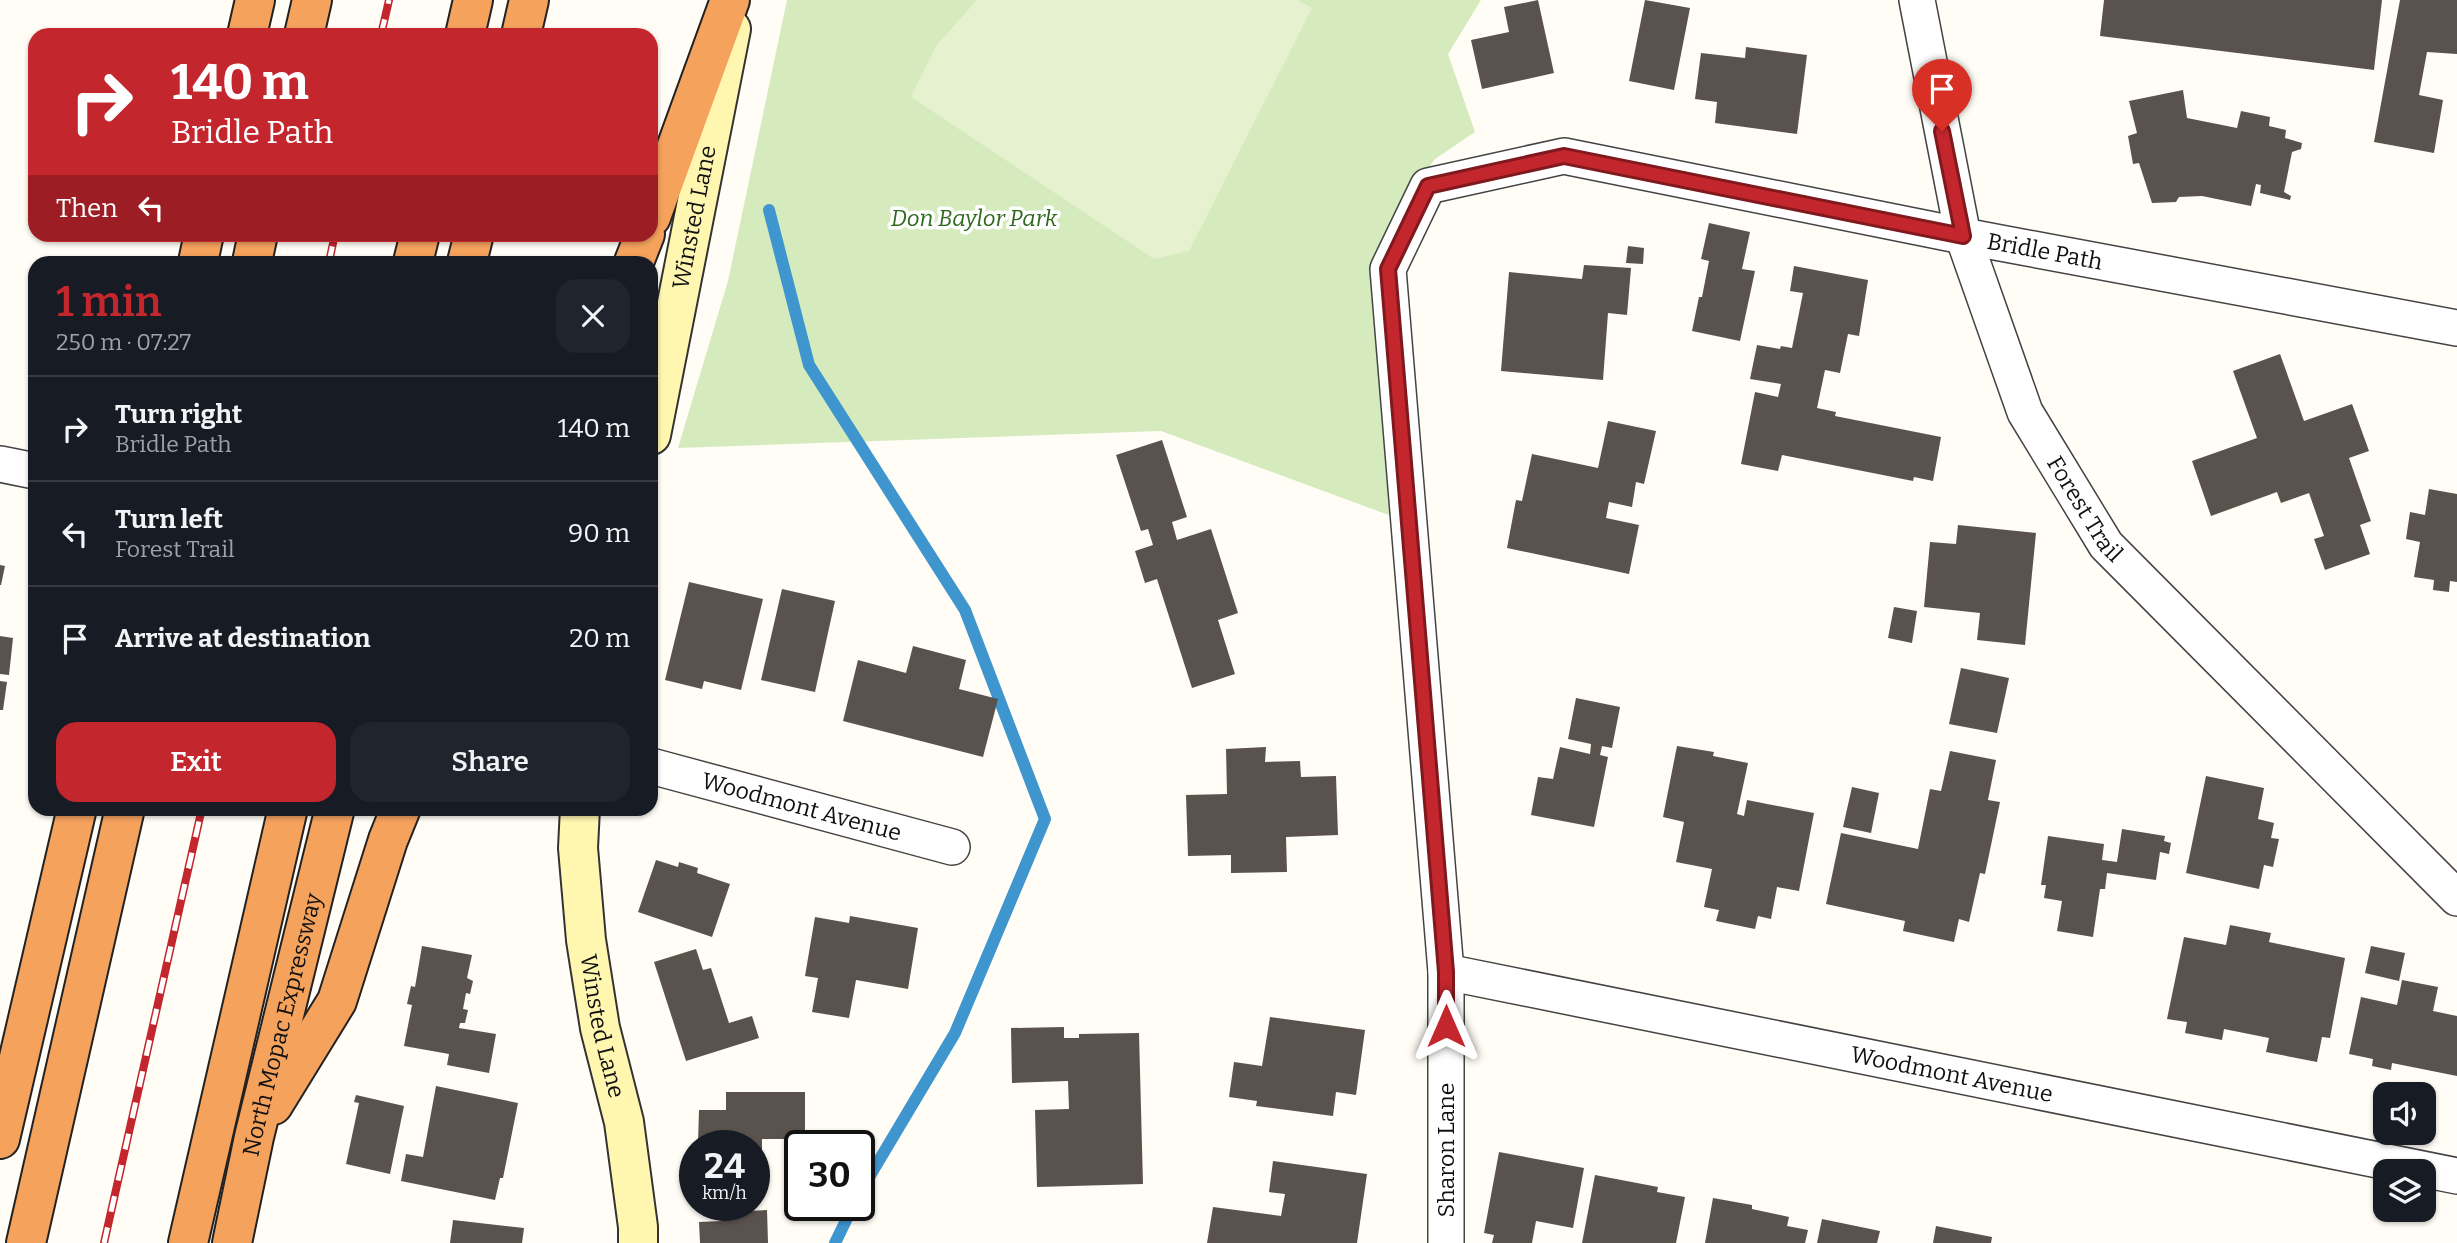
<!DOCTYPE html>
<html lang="en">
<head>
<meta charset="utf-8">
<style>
  :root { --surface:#171b24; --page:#20242c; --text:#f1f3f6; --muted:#9ea1a6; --line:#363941; --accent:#c4262e }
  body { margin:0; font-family:Bitter,serif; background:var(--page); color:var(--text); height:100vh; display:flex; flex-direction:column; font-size:26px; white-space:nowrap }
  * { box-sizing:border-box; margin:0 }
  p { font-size:23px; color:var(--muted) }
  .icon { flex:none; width:38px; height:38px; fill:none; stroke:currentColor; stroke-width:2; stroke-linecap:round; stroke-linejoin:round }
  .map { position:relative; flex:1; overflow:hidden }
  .side { position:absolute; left:28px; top:256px; width:630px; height:560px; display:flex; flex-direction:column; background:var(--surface); border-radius:21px; box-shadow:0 2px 5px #0004 }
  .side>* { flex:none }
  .guide { position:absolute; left:28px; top:28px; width:630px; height:214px; border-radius:21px; box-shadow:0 2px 5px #0004; background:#c4262e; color:#fff; overflow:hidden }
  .controls { position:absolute; left:2373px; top:1082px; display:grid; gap:14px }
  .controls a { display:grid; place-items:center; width:63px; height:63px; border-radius:14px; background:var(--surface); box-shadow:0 2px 5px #0004; font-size:35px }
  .speed { position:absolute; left:679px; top:1130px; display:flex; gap:14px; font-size:35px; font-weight:700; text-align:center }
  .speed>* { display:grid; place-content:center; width:91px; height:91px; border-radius:50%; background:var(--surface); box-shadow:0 2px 5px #0004; line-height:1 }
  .speed small { font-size:18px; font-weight:400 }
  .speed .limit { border:4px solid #111; border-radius:10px; background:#fff; color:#111 }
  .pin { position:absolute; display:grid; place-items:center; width:60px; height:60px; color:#fff; margin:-72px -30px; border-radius:50% 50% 50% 0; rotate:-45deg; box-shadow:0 0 7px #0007 }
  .pin .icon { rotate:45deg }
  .me { position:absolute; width:77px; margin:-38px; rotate:0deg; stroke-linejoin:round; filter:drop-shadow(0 0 5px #0008) }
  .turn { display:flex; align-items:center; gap:24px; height:147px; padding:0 28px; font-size:32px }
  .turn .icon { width:91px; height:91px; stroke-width:2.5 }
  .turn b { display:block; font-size:49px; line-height:60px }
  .then { display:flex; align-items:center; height:66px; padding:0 28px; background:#0003; gap:14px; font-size:26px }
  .round { display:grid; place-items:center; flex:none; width:74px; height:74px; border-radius:21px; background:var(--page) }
  .overview { display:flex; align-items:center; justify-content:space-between; height:119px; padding:0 28px }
  h1 { font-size:42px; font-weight:600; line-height:52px; color:var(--accent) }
  .primary-button { display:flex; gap:14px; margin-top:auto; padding:14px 28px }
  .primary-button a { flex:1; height:80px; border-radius:21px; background:var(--accent); color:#fff; font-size:28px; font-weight:600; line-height:80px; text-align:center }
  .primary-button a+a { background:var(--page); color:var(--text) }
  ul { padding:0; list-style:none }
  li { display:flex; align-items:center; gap:21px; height:105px; padding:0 28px; border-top:2px solid var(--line) }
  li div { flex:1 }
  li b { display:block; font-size:26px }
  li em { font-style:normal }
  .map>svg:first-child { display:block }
  .green { fill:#d5ebbd }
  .pitch { fill:#e6f2cf }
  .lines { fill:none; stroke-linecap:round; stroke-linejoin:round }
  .stream { stroke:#3f96cf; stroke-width:12 }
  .building { fill:#5a524d }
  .street-casing { stroke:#444; stroke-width:38 }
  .secondary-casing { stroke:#333; stroke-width:42 }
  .highway-casing { stroke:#222; stroke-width:42 }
  .street { stroke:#fff; stroke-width:35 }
  .secondary { stroke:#fff6b0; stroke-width:38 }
  .highway { stroke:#f5a25d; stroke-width:38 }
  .rail-casing { stroke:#c4262e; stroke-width:8 }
  .rail { stroke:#fff; stroke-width:5; stroke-dasharray:16; stroke-linecap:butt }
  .route-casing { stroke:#7f191e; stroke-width:18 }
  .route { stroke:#c4262e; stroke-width:12 }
  .labels { text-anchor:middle; stroke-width:7; stroke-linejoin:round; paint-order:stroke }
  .street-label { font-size:23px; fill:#111; stroke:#fff }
  .park-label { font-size:23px; font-style:italic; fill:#2f6b1f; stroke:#fff }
</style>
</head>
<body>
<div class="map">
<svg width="2457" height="1243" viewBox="0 0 2457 1243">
  <rect width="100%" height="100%" fill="#fffdf5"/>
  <path class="green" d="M 787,0 L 1481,0 L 1448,54 L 1475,132 L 1435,159 L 1402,203 L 1394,517 L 1161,431 L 678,448 L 728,281 Z"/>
  <path class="pitch" d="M 977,0 L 1297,0 L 1312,8 L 1189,251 L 1154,259 L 911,97 L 937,45 Z"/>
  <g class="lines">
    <path class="stream" d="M 769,210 L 809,365 L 965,610 L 1045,819 L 955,1033 L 859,1194
      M 835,1243 L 853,1206"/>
  </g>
  <path class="building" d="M 1538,0 L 1554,73 L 1482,89 L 1471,40 L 1509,32 L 1504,7 Z
    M 1645,0 L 1690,8 L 1674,90 L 1629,81 Z
    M 2104,0 L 2382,0 L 2374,70 L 2100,36 Z
    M 2400,0 L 2457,0 L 2457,54 L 2427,52 L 2419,95 L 2443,100 L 2434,153 L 2374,142 Z
    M 1746,47 L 1807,55 L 1797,134 L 1715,123 L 1717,102 L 1695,99 L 1701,53 L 1745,58 Z
    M 2183,90 L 2187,118 L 2237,128 L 2241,111 L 2270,117 L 2269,126 L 2286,130 L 2285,138 L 2302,143 L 2301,149 L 2292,152 L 2284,192 L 2291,196 L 2290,200 L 2260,193 L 2261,185 L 2256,184 L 2251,206 L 2202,196 L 2179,197 L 2176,202 L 2152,203 L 2139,163 L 2133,164 L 2128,136 L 2137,133 L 2129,101 Z
    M 1709,223 L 1750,232 L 1742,269 L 1755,271 L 1740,341 L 1692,331 L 1699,297 L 1702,297 L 1709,261 L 1701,259 Z
    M 1628,246 L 1644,248 L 1643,264 L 1626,263 Z
    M 1584,265 L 1631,268 L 1627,315 L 1608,313 L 1603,380 L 1501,371 L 1509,272 L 1582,279 Z
    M 1794,266 L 1868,280 L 1859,336 L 1848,334 L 1840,373 L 1825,370 L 1817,408 L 1836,412 L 1835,416 L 1941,437 L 1933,481 L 1914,477 L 1913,481 L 1782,455 L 1778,471 L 1741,464 L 1755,392 L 1778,397 L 1781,384 L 1750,379 L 1757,345 L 1780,349 L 1781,346 L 1792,348 L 1803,293 L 1790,291 Z
    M 2280,354 L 2304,421 L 2352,404 L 2369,451 L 2349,458 L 2371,521 L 2360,525 L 2370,554 L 2325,570 L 2314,539 L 2324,536 L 2309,493 L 2281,503 L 2277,492 L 2211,516 L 2192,461 L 2257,438 L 2233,371 Z
    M 1608,421 L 1656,431 L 1644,484 L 1636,482 L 1632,507 L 1609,502 L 1606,518 L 1639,525 L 1629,574 L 1507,548 L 1516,500 L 1522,501 L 1532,454 L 1598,468 Z
    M 1162,440 L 1187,517 L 1172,522 L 1177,540 L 1211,529 L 1238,613 L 1218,620 L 1235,674 L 1192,688 L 1157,579 L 1145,583 L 1135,551 L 1153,545 L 1148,529 L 1141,531 L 1116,455 Z
    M 2429,489 L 2457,494 L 2457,582 L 2450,581 L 2449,592 L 2433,590 L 2434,580 L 2414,577 L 2420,542 L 2406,539 L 2410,512 L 2425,515 Z
    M 1958,525 L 2036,533 L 2025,645 L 1977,640 L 1980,613 L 1924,607 L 1930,542 L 1956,544 Z
    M 0,565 L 5,566 L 1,585 L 0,585 Z
    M 689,582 L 763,599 L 741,690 L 704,681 L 702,689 L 665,680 Z
    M 782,589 L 835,601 L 815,692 L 761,680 Z
    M 1894,607 L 1917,611 L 1912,643 L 1888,638 Z
    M 0,636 L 13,638 L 9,675 L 0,674 Z
    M 913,646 L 966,660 L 959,689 L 998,699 L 983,757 L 843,721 L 858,660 L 906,673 Z
    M 1961,668 L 2009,678 L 1997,733 L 1949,724 Z
    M 0,681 L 7,682 L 3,710 L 0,710 Z
    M 1576,698 L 1620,707 L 1612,748 L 1602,746 L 1600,755 L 1608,757 L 1594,827 L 1531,815 L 1538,777 L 1553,779 L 1560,747 L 1590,754 L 1591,744 L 1568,739 Z
    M 1677,746 L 1714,752 L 1713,756 L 1748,763 L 1737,814 L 1744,816 L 1747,800 L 1814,813 L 1799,891 L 1777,887 L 1771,919 L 1758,916 L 1755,929 L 1716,921 L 1719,910 L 1704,907 L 1712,869 L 1676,862 L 1684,822 L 1663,817 Z
    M 1266,747 L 1265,762 L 1300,761 L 1301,777 L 1336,776 L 1338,835 L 1286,837 L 1287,872 L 1231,873 L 1231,855 L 1188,856 L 1186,795 L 1227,794 L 1226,749 Z
    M 1950,751 L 1996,760 L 1988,800 L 2000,802 L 1985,874 L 1980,873 L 1969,922 L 1959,919 L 1954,942 L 1903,931 L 1905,921 L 1826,904 L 1841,833 L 1918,849 L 1930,789 L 1941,791 Z
    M 2206,776 L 2264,788 L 2258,819 L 2274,823 L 2271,838 L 2279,839 L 2273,867 L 2264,865 L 2259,889 L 2186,873 Z
    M 1852,787 L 1879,793 L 1871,833 L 1843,827 Z
    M 2122,829 L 2165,836 L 2164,841 L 2171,843 L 2169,854 L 2160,852 L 2156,880 L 2107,873 L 2105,889 L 2100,889 L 2093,937 L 2057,931 L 2062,901 L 2044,898 L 2046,885 L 2041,885 L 2048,836 L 2104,844 L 2102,860 L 2117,862 Z
    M 656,860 L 678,867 L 679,862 L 698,868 L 697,873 L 730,884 L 712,937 L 638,912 Z
    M 850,916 L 918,928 L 908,989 L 856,980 L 849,1018 L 812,1012 L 818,978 L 805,976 L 815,917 L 849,923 Z
    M 2230,925 L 2271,933 L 2269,942 L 2345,958 L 2330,1038 L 2322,1037 L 2317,1062 L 2266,1052 L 2269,1038 L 2224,1029 L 2222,1040 L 2185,1033 L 2187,1022 L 2167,1019 L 2184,937 L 2226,945 Z
    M 422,946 L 472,955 L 467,978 L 473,981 L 470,994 L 466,993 L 463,1009 L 468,1010 L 465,1023 L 460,1023 L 459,1028 L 496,1034 L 489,1073 L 447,1065 L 449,1054 L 404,1046 L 412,1005 L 407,1004 L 411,986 L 415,987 Z
    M 2371,946 L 2405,953 L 2399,981 L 2365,973 Z
    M 696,949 L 703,970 L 711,968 L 729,1023 L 752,1016 L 759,1038 L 686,1061 L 654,962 Z
    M 2402,980 L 2438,987 L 2433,1011 L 2457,1016 L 2457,1076 L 2392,1063 L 2391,1070 L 2372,1066 L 2373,1059 L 2349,1054 L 2361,997 L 2397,1005 Z
    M 1270,1017 L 1365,1030 L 1356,1095 L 1336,1092 L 1333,1116 L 1256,1106 L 1257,1101 L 1229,1097 L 1234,1062 L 1262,1066 Z
    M 1064,1027 L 1064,1038 L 1079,1038 L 1079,1034 L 1139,1033 L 1143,1184 L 1037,1187 L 1035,1110 L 1069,1109 L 1068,1081 L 1012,1083 L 1011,1028 Z
    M 436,1086 L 518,1103 L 503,1178 L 500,1178 L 495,1200 L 401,1181 L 406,1154 L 423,1157 Z
    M 726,1092 L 805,1092 L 805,1139 L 762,1139 L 762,1178 L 754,1178 L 754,1146 L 734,1146 L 734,1142 L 698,1143 L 699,1110 L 726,1110 Z
    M 356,1095 L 404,1106 L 390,1174 L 346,1164 L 359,1103 L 354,1102 Z
    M 1499,1152 L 1584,1168 L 1573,1228 L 1536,1221 L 1532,1243 L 1492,1243 L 1494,1235 L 1484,1233 Z
    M 1273,1161 L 1367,1174 L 1357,1243 L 1207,1243 L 1213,1207 L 1281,1216 L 1285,1194 L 1269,1192 Z
    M 1595,1175 L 1658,1187 L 1657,1192 L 1685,1197 L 1676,1243 L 1582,1243 Z
    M 1713,1198 L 1752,1205 L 1752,1209 L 1789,1217 L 1787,1226 L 1808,1230 L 1805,1243 L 1705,1243 Z
    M 767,1210 L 768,1243 L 700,1243 L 699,1222 L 722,1221 L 721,1212 Z
    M 1822,1219 L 1880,1231 L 1877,1243 L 1817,1243 Z
    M 453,1220 L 524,1228 L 522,1243 L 450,1243 Z
    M 1936,1226 L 1992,1237 L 1991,1243 L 1933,1243 Z"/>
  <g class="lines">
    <g class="street-casing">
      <g id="street">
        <path id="s1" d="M 1917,0 L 1963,236 L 2025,412 L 2106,545 L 2457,898"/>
        <path d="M 0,464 L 30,470"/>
        <path id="s2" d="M 651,766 L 952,847"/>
        <path id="s3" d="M 1446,972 L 2457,1176"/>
        <path id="s4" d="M 1446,1243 L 1446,972 L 1388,269 L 1428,186 L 1564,156 L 1963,236 L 2457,328"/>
      </g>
    </g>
    <g class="secondary-casing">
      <g id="secondary">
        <path id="s5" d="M 651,435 L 731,29"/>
        <path id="s6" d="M 580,808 L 578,848 L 586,940 L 600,1028 L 624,1122 L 638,1227 L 638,1243"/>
      </g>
    </g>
    <g class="highway-casing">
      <g id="highway">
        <path d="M 247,35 L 255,0"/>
        <path d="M 304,35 L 312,0"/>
        <path d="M 465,35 L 473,0"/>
        <path d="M 521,35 L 529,0"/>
        <path d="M 651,217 L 730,0"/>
        <path d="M 198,262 L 204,234"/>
        <path d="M 252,262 L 258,234"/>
        <path d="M 413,262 L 420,234"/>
        <path d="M 467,262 L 474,234"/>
        <path d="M 634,262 L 645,234"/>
        <path d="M 273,1105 L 337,1001 L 388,840 L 401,808"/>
        <path d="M 0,1139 L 77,808"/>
        <path d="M 26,1243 L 125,808"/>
        <path d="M 188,1243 L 288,808"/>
        <path id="s7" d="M 232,1243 L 254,1137 L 335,808"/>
      </g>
    </g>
    <use href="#street" class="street"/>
    <use href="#secondary" class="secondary"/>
    <use href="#highway" class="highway"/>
    <g class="rail-casing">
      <path id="rail" d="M 381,35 L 389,0
        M 329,262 L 335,234
        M 104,1243 L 202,808"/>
    </g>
    <use href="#rail" class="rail"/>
  </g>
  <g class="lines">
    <g class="route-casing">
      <path id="route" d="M 1446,1026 L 1446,972 L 1388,269 L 1428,186 L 1564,156 L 1963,236 L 1942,131"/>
    </g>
    <use href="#route" class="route"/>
  </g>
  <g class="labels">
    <g class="street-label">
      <text dy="8" stroke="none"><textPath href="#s5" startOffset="222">Winsted Lane</textPath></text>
      <text dy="8" stroke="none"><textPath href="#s4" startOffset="1698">Bridle Path</textPath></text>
      <text dy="8" stroke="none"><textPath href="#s1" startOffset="541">Forest Trail</textPath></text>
      <text dy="8" stroke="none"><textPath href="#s2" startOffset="156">Woodmont Avenue</textPath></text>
      <text dy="8" stroke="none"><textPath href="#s7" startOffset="224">North Mopac Expressway</textPath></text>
      <text dy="8" stroke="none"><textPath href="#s6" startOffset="220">Winsted Lane</textPath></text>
      <text dy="8" stroke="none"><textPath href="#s3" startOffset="516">Woodmont Avenue</textPath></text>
      <text transform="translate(1446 1150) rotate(-90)" y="8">Sharon Lane</text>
    </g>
    <g class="park-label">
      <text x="974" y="226">Don Baylor Park</text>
    </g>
  </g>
</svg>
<div class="controls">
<a><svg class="icon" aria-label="sound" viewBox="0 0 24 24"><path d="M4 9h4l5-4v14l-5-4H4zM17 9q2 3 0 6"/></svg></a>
<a><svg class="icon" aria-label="layers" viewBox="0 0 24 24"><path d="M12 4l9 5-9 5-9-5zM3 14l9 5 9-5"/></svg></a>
</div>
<div class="speed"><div>24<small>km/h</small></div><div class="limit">30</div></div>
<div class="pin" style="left:1942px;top:131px;background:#d93025"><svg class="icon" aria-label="arrive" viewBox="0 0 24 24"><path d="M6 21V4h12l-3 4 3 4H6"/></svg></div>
<svg class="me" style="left:1446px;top:1026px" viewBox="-20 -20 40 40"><path d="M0-17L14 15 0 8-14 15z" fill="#c4262e" stroke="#fff" stroke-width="4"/></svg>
<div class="guide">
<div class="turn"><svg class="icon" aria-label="right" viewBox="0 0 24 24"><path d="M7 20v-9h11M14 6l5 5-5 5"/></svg><div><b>140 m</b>Bridle Path</div></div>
<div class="then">Then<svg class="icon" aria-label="left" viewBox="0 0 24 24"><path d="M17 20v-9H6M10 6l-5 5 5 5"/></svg></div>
</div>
<section class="side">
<div class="overview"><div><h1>1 min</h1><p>250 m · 07:27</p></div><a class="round"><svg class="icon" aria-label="close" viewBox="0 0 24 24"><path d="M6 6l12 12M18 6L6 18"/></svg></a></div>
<ul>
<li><svg class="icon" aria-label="right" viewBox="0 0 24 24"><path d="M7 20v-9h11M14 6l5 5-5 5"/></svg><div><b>Turn right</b><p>Bridle Path</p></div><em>140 m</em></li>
<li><svg class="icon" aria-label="left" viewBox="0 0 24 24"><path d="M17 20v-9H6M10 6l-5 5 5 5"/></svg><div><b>Turn left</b><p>Forest Trail</p></div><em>90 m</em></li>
<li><svg class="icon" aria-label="arrive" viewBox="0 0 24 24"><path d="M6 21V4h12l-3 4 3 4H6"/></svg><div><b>Arrive at destination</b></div><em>20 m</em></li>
</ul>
<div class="primary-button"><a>Exit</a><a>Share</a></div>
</section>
</div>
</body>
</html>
